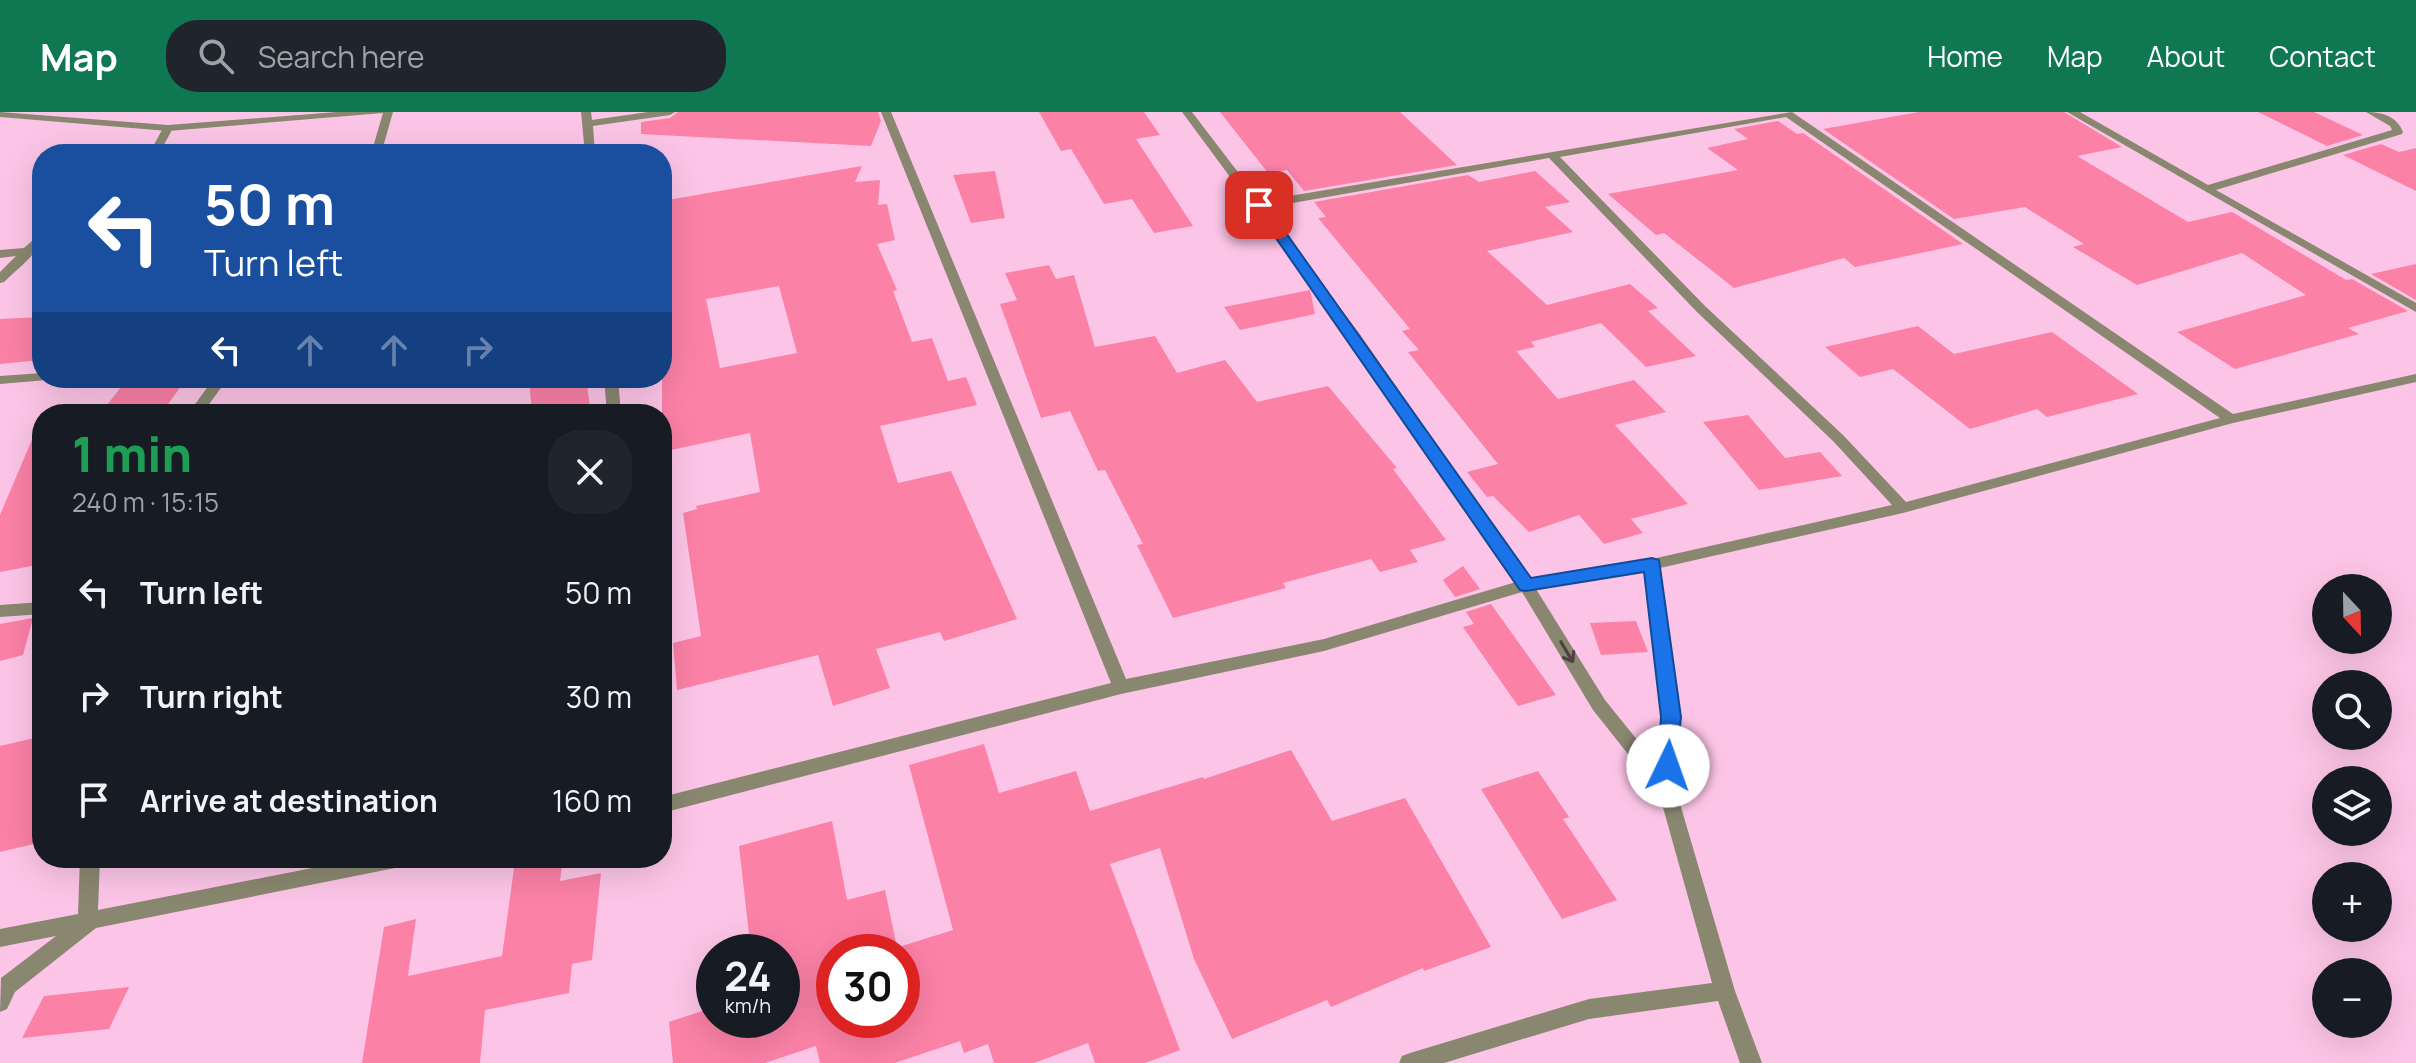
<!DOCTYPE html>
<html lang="en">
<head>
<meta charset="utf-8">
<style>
  :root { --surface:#171b24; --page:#20242c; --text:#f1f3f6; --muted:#9ea1a6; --accent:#0f7852 }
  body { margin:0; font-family:Manrope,sans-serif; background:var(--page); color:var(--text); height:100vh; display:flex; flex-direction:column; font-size:30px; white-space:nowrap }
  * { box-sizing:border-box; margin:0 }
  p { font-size:26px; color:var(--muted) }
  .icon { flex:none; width:44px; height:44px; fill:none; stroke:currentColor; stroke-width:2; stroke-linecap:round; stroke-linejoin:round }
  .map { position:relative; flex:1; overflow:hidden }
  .panel { position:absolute; left:32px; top:292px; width:640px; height:464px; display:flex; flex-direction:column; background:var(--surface); border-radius:32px; box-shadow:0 8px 32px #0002 }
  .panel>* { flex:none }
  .banner { position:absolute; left:32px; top:32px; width:640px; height:244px; border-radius:32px; box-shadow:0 8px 32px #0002; background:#1a4fa0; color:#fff; overflow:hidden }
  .needle { width:52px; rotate:158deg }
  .buttons { position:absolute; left:2312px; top:462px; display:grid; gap:16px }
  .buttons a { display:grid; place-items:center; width:80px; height:80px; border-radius:50%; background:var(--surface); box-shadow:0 8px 32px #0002; font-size:40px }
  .speed { position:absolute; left:696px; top:822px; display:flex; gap:16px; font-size:40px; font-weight:700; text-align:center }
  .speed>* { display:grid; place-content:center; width:104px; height:104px; border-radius:50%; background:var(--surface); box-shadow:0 8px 32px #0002; line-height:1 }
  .speed small { font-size:20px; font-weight:400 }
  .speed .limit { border:12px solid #d22; background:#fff; color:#111 }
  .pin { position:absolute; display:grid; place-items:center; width:68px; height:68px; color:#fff; margin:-34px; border-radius:16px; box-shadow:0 4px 12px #0006 }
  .me { position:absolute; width:88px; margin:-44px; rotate:3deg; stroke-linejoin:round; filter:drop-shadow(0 0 6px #0008) }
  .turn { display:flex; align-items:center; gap:28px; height:168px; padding:0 40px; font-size:36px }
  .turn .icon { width:104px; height:104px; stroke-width:2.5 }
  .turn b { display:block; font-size:56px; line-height:68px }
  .lanes { display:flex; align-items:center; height:76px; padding:0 40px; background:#0003; justify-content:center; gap:40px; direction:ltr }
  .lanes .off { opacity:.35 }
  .round { display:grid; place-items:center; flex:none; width:84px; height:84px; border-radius:32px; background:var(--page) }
  .summary { display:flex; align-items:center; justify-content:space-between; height:136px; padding:0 40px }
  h1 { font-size:48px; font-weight:800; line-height:60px; color:#1e9e55 }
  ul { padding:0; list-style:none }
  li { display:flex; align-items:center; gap:24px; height:104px; padding:0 40px }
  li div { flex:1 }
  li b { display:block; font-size:30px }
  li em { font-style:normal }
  header { display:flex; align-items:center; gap:48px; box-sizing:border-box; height:112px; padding:0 40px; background:var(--accent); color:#fff }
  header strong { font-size:38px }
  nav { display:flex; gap:44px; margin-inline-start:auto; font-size:28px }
  .search { width:560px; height:72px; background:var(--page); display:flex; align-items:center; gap:20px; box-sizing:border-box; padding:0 28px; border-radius:32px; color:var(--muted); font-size:30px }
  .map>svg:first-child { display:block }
  .building { fill:#fb81a7; fill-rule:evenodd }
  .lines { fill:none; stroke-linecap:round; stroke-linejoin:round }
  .lane { fill:#8a8770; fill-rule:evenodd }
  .street { fill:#8a8770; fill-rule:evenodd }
  .oneway { stroke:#504044 }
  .route { fill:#1a73e8; stroke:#114b97; stroke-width:2 }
</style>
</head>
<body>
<header>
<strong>Map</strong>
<div class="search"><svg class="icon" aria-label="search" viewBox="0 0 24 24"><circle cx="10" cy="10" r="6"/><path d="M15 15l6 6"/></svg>Search here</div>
<nav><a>Home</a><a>Map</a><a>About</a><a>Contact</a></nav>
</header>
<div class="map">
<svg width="2416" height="951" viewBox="0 0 2416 951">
  <rect width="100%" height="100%" fill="#fcc5e7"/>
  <path class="building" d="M 678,0 L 878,0 L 881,9 L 871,34 L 641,22 L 641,10 L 670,6 Z
    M 1039,0 L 1144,0 L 1160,23 L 1136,27 L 1193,114 L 1154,121 L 1132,87 L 1104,92 L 1071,37 L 1061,39 Z
    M 1220,0 L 1400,0 L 1457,53 L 1304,79 L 1287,58 L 1268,61 Z
    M 1919,0 L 2064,0 L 2122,35 L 2077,44 L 2188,110 L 2232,100 L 2346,168 L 2352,167 L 2408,199 L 2348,216 L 2359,222 L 2235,257 L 2177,220 L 2306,183 L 2242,141 L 2137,173 L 2073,135 L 2084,132 L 2025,95 L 1954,107 L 1823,17 Z
    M 2258,0 L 2314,0 L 2363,23 L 2327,34 Z
    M 1778,9 L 1797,22 L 1803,21 L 1963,132 L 1855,155 L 1844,146 L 1734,176 L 1664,121 L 1656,123 L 1608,82 L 1738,58 L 1707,36 L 1748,27 L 1734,17 Z
    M 2381,32 L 2399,40 L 2416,36 L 2416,79 L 2343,43 Z
    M 862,54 L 855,70 L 880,68 L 878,93 L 887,92 L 895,128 L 877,132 L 897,178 L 893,179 L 912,230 L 932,226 L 948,269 L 966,265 L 977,293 L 880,314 L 898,371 L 951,359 L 1017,507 L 944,529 L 940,520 L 876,537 L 890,576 L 833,594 L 818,543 L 677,578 L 673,531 L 701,524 L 683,401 L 697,397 L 696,394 L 760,380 L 750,321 L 662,340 L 662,89 ZM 779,174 L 797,241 L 720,256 L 706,187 Z
    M 995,59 L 1005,106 L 971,111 L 953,63 Z
    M 1535,59 L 1570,90 L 1545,95 L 1573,120 L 1487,139 L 1547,193 L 1630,172 L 1658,196 L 1648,199 L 1696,244 L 1646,255 L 1601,211 L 1531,230 L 1535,235 L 1516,239 L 1558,287 L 1634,268 L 1666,300 L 1615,313 L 1688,392 L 1631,407 L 1643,421 L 1604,432 L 1579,403 L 1529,420 L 1493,384 L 1487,385 L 1467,360 L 1498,352 L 1408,240 L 1419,238 L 1402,219 L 1410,217 L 1318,106 L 1326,105 L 1314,90 L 1468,63 L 1479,70 Z
    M 2416,152 L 2416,188 L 2371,162 Z
    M 1049,153 L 1056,167 L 1074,163 L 1095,235 L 1155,224 L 1177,261 L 1225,248 L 1257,290 L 1328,274 L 1397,356 L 1393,357 L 1446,428 L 1410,438 L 1418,450 L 1380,460 L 1371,447 L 1283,471 L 1286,476 L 1173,506 L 1137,433 L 1143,432 L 1105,358 L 1098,359 L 1070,299 L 1041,306 L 1000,192 L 1017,188 L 1005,161 Z
    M 1310,178 L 1315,202 L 1240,218 L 1224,195 Z
    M 42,205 L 42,248 L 0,252 L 0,207 Z
    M 1918,214 L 1954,242 L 2052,220 L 2138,282 L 2047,305 L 2037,297 L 1970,317 L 1893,257 L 1860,265 L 1825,235 Z
    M 529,266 L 586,266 L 591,302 L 532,302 Z
    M 184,270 L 161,302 L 100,302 L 121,275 Z
    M 1748,303 L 1785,346 L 1820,340 L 1842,364 L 1759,378 L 1703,310 Z
    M 42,304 L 42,452 L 0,460 L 0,403 Z
    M 1463,454 L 1480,477 L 1455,485 L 1443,468 Z
    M 1491,492 L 1556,583 L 1518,594 L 1463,515 L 1474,512 L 1466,500 Z
    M 33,506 L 23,543 L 0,549 L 0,512 Z
    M 1636,509 L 1648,540 L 1601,543 L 1590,511 Z
    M 42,624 L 42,730 L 0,740 L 0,634 Z
    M 984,632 L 999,681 L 1076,659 L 1090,699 L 1203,665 L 1204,667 L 1291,638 L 1332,709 L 1405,686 L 1491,835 L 1424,859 L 1423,856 L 1331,895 L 1327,888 L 1232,927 L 1194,847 L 1160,736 L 1110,752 L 1180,938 L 1145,951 L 1095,951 L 1088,931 L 1034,951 L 994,951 L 988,932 L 964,941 L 960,929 L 895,951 L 820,951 L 816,934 L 765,951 L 673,951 L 669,910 L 714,895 L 714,908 L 782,908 L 782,840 L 751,840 L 739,734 L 832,709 L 847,788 L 885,778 L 898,840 L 834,840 L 834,908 L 902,908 L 902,834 L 953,818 L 909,653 Z
    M 1538,659 L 1569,705 L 1563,707 L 1617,788 L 1562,807 L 1481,677 Z
    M 563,747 L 560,769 L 601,761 L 592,848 L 572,852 L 569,881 L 485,898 L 480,951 L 362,951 L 384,815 L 416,807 L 408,864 L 502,844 L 514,756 Z
    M 129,875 L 109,917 L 22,926 L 44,884 Z"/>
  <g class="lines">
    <path class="lane" d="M 168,13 L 173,16 L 159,42 L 149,42 L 163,16 Z
      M 42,120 C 42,140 19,155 4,170 L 0,171 L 0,160 L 16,144 L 0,146 L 0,138 L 24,136 Z"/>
    <path class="street" d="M 0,0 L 168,13 L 337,0 L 393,0 L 381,42 L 371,42 L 383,1 L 168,19 L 0,5 Z
      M 581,0 L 591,0 L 592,8 L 648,0 L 675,0 L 670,3 L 593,14 L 595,42 L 585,42 Z
      M 881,0 L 891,0 L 1126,567 L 1324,527 L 1516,470 L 1349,226 L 1182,0 L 1192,0 L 1260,89 L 1792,0 L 2233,302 L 2416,262 L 2416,270 L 2233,311 L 1903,401 L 1660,456 L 1680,605 L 1676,678 L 1735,879 L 1762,951 L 1740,951 L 1718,889 L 1589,907 L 1444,951 L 1399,951 L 1402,944 L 1410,941 L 1589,887 L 1712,871 L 1659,681 L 1593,598 L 1522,480 L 1324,539 L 1121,582 L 662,701 L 662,685 L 1111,571 ZM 1786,5 L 2220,306 L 1906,390 L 1843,323 L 1705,194 L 1560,45 ZM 1549,46 L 1697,200 L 1833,329 L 1892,393 L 1652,447 L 1530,467 L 1359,221 L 1264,96 ZM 1645,459 L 1662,605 L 1659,655 L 1605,588 L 1536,477 Z
      M 2067,0 L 2080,0 L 2208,73 L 2392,18 L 2390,14 L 2366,0 C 2382,0 2397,4 2403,20 L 2402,22 L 2216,78 L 2416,191 L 2416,200 Z
      M 42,261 L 42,266 L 48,266 L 47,268 L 0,272 L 0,264 Z
      M 214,266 L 228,266 L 202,302 L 188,302 Z
      M 604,266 L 618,266 L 621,302 L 607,302 Z
      M 42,490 L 42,502 L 0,505 L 0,493 Z
      M 80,746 L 100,746 L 98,798 L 363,746 L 415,746 L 412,752 L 405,754 L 96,816 L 15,880 L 7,897 L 0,900 L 1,866 L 56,824 L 0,835 L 0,817 L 78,802 Z"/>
  </g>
  <defs><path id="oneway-shaft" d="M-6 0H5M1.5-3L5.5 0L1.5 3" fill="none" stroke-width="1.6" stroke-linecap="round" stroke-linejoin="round" transform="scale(2)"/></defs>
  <use class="oneway" href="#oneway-shaft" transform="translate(1567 540) rotate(59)"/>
  <path class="route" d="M 1255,90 L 1264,90 L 1531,466 L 1652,446 L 1659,448 L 1681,605 L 1675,660 L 1668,662 L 1661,660 L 1658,654 L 1661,605 L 1644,460 L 1526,479 L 1520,478 L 1253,93 Z"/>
</svg>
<div class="buttons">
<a><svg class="needle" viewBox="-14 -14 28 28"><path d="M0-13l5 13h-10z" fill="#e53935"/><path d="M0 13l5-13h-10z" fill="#9ea1a6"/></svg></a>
<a><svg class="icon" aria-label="search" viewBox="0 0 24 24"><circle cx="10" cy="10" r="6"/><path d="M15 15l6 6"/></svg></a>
<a><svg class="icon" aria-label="layers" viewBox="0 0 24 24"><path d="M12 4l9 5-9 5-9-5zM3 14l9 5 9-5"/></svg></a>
<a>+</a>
<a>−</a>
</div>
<div class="speed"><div>24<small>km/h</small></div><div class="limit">30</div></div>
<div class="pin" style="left:1259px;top:93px;background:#d93025"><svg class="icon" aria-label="arrive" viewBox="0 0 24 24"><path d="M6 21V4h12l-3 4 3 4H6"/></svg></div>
<svg class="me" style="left:1668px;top:654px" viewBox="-20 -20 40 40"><circle r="19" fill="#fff"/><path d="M0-13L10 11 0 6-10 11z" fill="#1a73e8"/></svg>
<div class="banner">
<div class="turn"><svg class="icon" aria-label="left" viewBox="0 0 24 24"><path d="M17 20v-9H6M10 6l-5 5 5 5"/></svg><div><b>50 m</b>Turn left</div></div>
<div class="lanes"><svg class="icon" aria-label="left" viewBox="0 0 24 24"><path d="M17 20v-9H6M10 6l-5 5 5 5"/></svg><svg class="icon off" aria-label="ahead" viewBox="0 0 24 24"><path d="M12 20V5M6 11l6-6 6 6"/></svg><svg class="icon off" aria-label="ahead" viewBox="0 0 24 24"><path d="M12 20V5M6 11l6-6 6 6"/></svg><svg class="icon off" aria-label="right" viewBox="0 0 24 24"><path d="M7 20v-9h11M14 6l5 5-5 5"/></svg></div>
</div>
<section class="panel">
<div class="summary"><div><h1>1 min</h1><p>240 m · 15:15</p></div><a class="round"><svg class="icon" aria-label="close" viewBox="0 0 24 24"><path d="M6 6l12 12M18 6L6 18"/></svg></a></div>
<ul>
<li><svg class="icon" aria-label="left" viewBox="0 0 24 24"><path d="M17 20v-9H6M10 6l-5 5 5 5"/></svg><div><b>Turn left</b></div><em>50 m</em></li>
<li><svg class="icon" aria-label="right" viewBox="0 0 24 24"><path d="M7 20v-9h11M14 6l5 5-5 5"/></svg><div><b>Turn right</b></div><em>30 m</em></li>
<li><svg class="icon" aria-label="arrive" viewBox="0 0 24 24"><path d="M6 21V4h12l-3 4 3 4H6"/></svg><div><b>Arrive at destination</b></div><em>160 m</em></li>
</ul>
</section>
</div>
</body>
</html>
